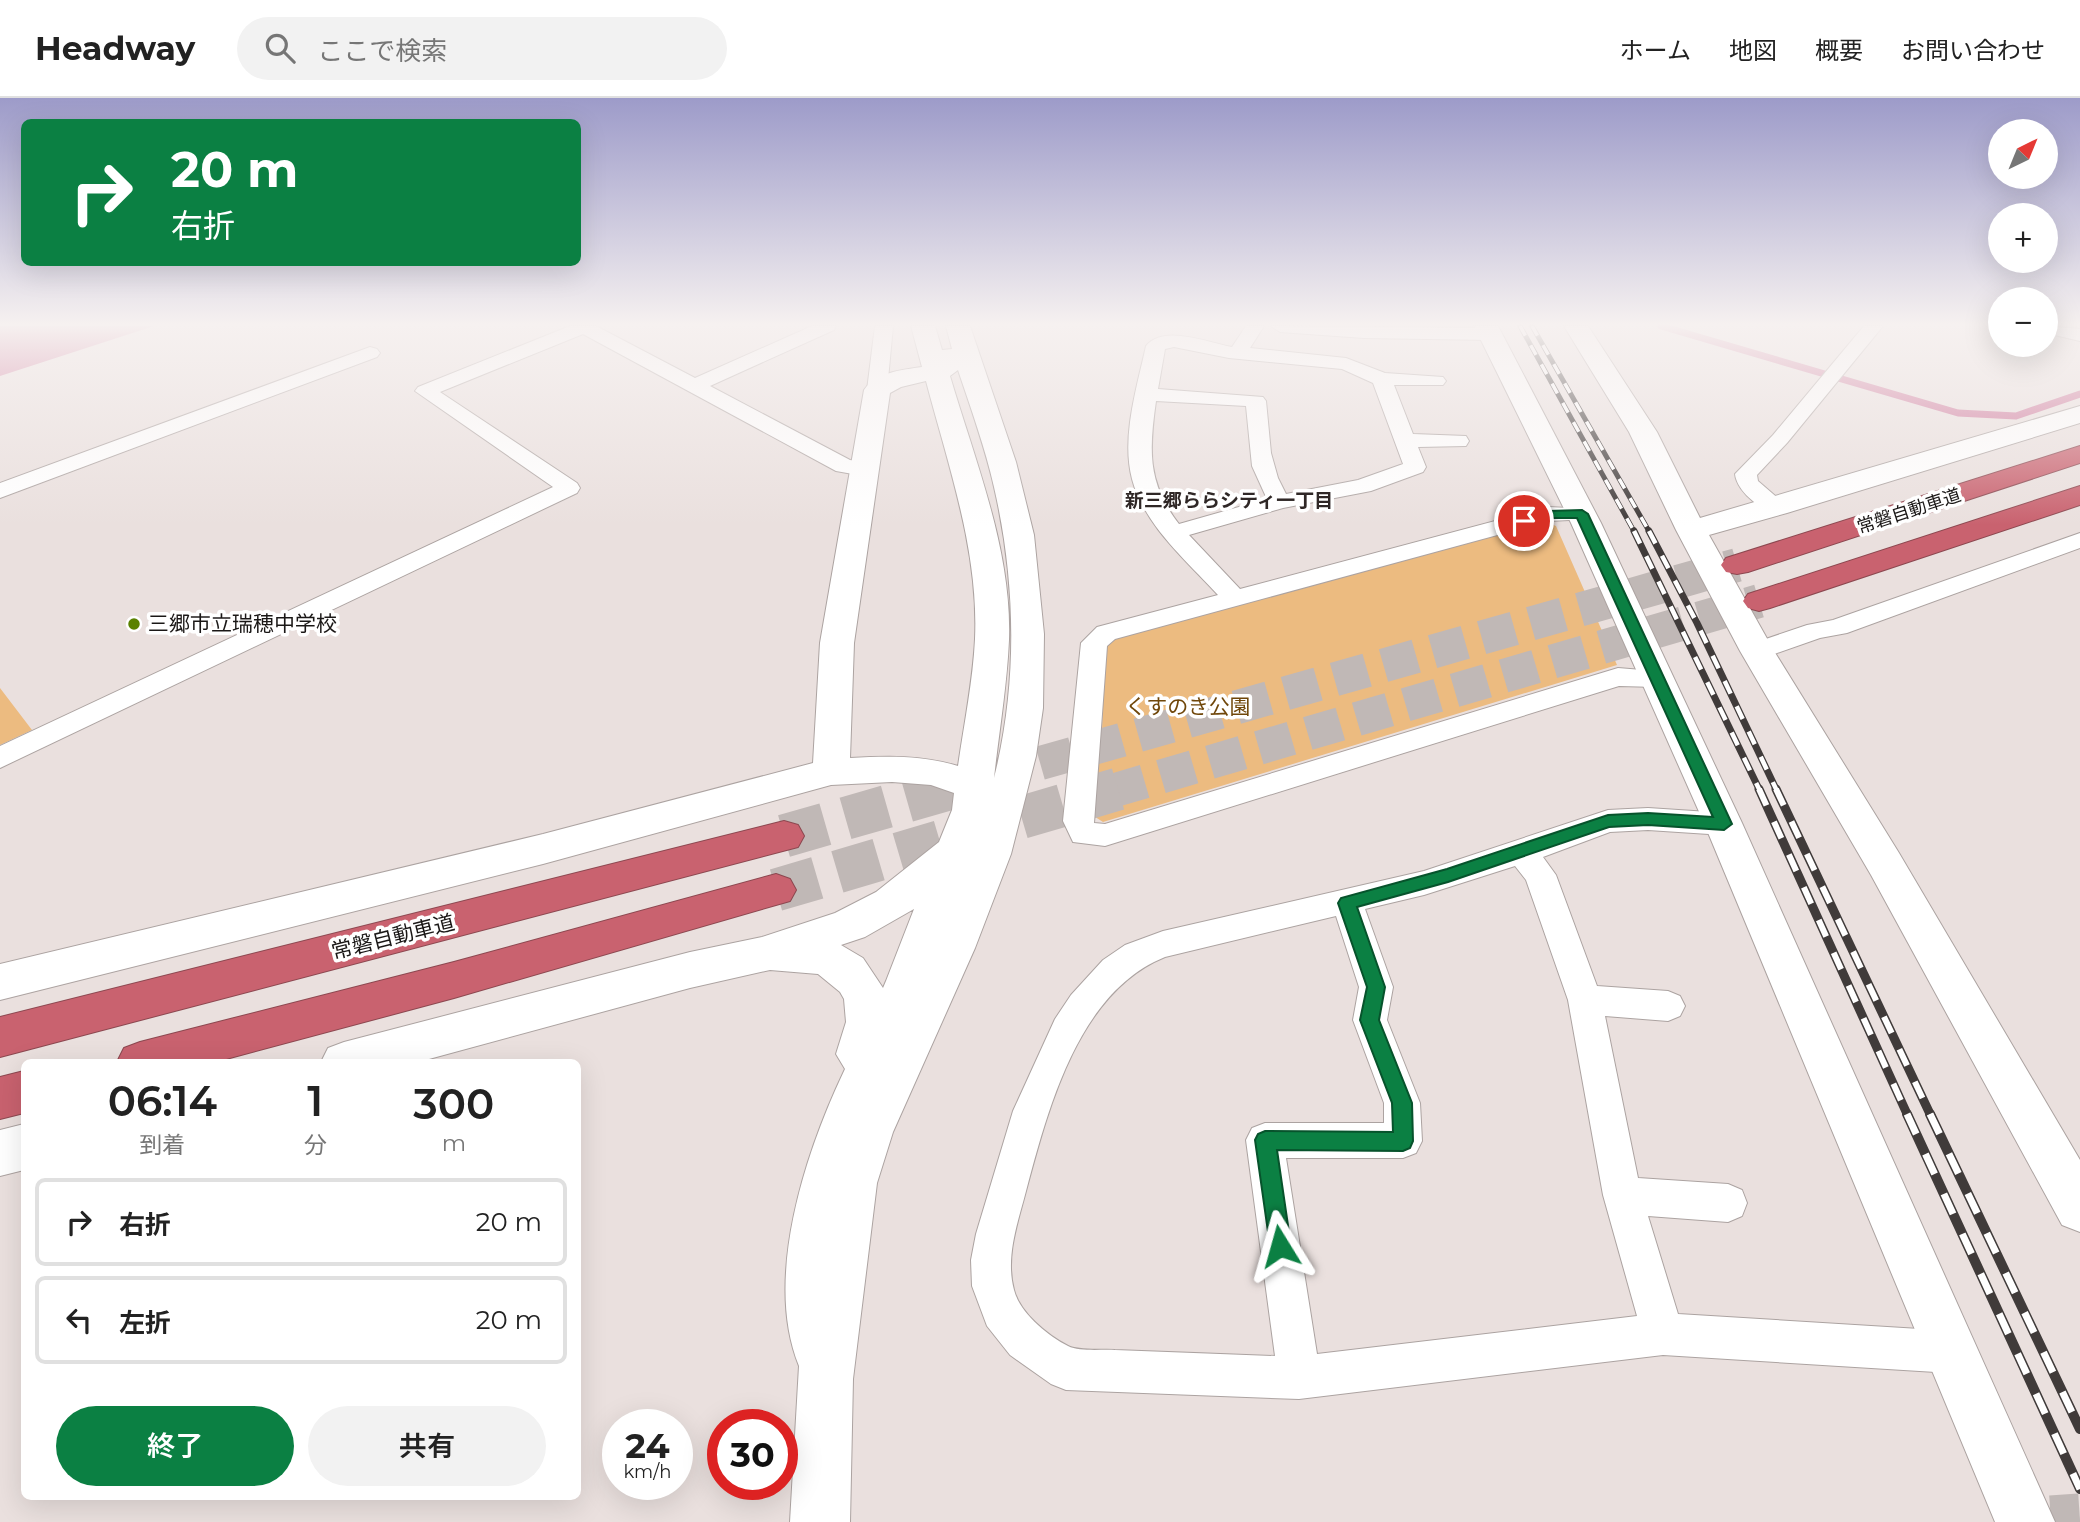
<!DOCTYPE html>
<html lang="ja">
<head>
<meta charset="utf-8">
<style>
  :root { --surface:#fff; --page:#f2f2f2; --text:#222; --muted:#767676; --line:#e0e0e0; --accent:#0b8043 }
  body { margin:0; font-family:Montserrat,"Noto Sans JP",sans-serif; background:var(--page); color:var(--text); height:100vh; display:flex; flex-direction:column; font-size:26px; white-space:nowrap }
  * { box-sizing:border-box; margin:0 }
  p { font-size:23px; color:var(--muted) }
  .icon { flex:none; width:38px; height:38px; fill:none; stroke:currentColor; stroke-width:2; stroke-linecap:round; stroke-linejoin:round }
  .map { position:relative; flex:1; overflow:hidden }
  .sheet { position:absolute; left:21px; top:961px; width:560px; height:441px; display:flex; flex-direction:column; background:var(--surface); border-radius:10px; box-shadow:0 7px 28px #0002 }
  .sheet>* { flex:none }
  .hud { position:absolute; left:21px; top:21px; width:560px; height:147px; border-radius:10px; box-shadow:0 7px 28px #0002; background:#0b8043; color:#fff; overflow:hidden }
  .needle { width:46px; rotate:43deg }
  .buttons { position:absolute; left:1988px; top:21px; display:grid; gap:14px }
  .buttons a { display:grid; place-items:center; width:70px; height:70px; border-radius:50%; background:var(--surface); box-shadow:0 7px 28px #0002; font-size:35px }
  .speed { position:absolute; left:602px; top:1311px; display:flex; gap:14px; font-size:35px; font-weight:700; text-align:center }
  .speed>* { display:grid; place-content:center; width:91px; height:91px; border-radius:50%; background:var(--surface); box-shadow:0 7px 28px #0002; line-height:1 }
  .speed small { font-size:18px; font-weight:400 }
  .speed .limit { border:10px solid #d22; background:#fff; color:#111 }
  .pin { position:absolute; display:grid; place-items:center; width:60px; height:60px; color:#fff; margin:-30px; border:4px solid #fff; border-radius:50%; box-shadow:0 2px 7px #0007 }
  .me { position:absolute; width:77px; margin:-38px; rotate:352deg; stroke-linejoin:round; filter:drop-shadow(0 0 5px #0008) }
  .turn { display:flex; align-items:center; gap:24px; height:147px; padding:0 35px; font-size:32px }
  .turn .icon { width:91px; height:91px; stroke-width:2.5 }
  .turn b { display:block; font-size:49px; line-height:60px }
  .eta { display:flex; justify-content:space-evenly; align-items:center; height:119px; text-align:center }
  .eta b { font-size:42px; font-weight:600; line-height:49px }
  .action { display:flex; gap:14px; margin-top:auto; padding:14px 35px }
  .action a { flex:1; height:80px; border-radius:42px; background:var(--accent); color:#fff; font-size:28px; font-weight:600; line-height:80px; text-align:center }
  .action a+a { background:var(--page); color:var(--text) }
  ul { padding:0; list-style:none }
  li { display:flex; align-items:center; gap:21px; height:88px; margin:0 14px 10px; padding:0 21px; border:4px solid var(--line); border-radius:10px }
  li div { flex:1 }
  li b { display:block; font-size:26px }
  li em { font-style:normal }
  header { display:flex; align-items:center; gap:42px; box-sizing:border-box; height:98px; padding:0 35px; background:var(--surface); border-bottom:2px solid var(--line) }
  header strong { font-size:33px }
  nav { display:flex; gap:38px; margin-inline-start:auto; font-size:24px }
  .search { width:490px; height:63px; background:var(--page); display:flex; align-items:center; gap:18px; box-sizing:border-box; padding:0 24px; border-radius:38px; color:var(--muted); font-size:26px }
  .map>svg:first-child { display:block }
  .green { fill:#ecbb80 }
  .water { fill:#ce769a }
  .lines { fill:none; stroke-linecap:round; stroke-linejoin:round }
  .stream { stroke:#ce769a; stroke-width:7 }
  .secondary-tunnel { stroke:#c0b8b6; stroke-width:53; stroke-dasharray:53 26; stroke-linecap:butt }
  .highway-tunnel-far1 { stroke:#c0b8b6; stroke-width:34; stroke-dasharray:34 17; stroke-linecap:butt }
  .highway-tunnel { stroke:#c0b8b6; stroke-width:43; stroke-dasharray:43 21; stroke-linecap:butt }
  .street-casing { stroke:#aca3a1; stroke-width:2 }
  .secondary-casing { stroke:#aca3a1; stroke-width:2 }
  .highway-casing { stroke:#8c4850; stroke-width:2 }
  .street { fill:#fff; fill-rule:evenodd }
  .secondary { fill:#fff; fill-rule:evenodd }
  .highway { fill:#c9626f; fill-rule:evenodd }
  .rail-far3-casing { stroke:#403b3a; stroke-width:5 }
  .rail-far2-casing { stroke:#403b3a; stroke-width:7 }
  .rail-far1-casing { stroke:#403b3a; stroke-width:9 }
  .rail-casing { stroke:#403b3a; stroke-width:10 }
  .rail-far3 { stroke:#fff; stroke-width:3.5; stroke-dasharray:11; stroke-linecap:butt }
  .rail-far2 { stroke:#fff; stroke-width:4.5; stroke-dasharray:14; stroke-linecap:butt }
  .rail-far1 { stroke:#fff; stroke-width:6; stroke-dasharray:18; stroke-linecap:butt }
  .rail { stroke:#fff; stroke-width:7; stroke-dasharray:22; stroke-linecap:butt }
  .route { fill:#0b8043; stroke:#07532c; stroke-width:2 }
  .poi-dot { fill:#5a8100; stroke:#fff; stroke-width:2.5 }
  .labels { text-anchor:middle; stroke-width:7; stroke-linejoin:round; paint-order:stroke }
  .far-street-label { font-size:18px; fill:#1a1716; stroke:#fff }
  .far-neighbourhood-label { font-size:19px; font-weight:bold; fill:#2f2726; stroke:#fff }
  .poi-label { font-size:21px; fill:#1a1716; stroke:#fff; text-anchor:start }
  .park-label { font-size:21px; fill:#70470a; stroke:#fff }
  .street-label { font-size:21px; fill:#1a1716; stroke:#fff }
</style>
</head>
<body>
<header>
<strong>Headway</strong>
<div class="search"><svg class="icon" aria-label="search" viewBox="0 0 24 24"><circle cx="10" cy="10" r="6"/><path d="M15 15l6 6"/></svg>ここで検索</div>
<nav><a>ホーム</a><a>地図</a><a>概要</a><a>お問い合わせ</a></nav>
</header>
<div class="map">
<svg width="2080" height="1424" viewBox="0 0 2080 1424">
  <rect width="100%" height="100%" fill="#eae0de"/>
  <path class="green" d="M 1546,424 L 1556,428 L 1617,567 L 1103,724 L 1092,717 L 1102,632 L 1105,549 L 1115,541 Z
    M 0,590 L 32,632 L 0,647 Z"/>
  <path class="water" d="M 0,228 L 154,228 L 0,278 Z"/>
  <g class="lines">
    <path class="stream" d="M 1661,228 L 1958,315 L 2016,318 L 2080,296"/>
    <path class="secondary-tunnel" d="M 2051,1424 L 2080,1422"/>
    <path class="highway-tunnel-far1" d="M 942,693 L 1737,467
      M 1112,693 L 1759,503"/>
    <path class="highway-tunnel" d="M 784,738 L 948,691
      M 776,792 L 1118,691"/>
    <g class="street-casing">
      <path id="street" d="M 570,228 L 596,228 L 695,280 L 812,228 L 836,228 L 834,232 L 710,288 L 850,362 L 872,366 L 875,371 L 872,376 L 864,378 L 836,373 L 583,236 L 440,294 L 577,385 L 580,390 L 577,395 L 0,670 L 0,648 L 553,389 L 415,293 L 418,289 Z
        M 875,228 L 893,228 L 887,292 L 884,296 L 870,296 L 867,292 Z
        M 1246,228 L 1264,228 L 1250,250 L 1346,260 L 1385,275 L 1443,279 L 1446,283 L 1443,287 L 1394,287 L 1413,336 L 1466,338 L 1469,343 L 1466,348 L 1418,349 L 1426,369 L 1423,374 L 1371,393 L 1283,410 L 1189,437 L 1240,491 L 1548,409 L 1590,411 L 1593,416 L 1590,421 L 1549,423 L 1115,541 L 1107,548 L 1094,725 L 1105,726 L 1618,570 L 1666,574 L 1670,580 L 1666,586 L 1657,589 L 1619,588 L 1105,748 L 1073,744 L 1063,723 L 1081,545 L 1097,529 L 1218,497 C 1187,463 1144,427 1132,381 C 1121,339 1137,289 1146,248 C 1164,226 1209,245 1232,249 ZM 1174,249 L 1229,260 L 1342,271 L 1373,285 L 1403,366 L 1358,382 L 1286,396 L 1278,380 L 1271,355 L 1266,303 L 1263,299 L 1158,291 L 1165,251 ZM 1156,303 L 1246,308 L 1252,368 L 1267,401 L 1179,426 C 1147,385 1149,352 1156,303 Z
        M 1271,228 L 1491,230 L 1500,236 L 1491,242 L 1364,240 L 1280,234 Z
        M 1864,228 L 1883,228 L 1787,345 L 1757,377 L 1758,383 L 1788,409 L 1785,414 C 1766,418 1737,395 1735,376 L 1773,337 Z
        M 2046,228 L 2080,231 L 2080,243 L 2046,235 Z
        M 370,249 L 377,251 L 380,255 L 377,259 L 0,400 L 0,385 Z
        M 2080,435 L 2080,450 L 1847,535 L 1820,540 L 1757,562 L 1748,559 L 1744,553 L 1748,547 L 1807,527 L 1833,522 Z
        M 1648,710 L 1724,715 L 1735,718 L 1739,726 L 1735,734 L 1724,737 L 1648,732 L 1610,734 L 1543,759 L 1556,777 L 1597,888 L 1668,893 L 1680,898 L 1685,908 L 1680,918 L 1668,923 L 1605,918 L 1638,1080 L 1728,1086 L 1742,1092 L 1747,1105 L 1742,1118 L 1728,1124 L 1648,1118 L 1678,1216 L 1952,1233 L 1967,1239 L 1973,1254 L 1967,1269 L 1952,1275 L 1663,1257 L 1299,1301 L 1066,1292 L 1051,1286 L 1010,1257 L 987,1228 L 972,1188 L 971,1162 L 976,1136 L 1013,1013 L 1055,921 L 1071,897 L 1103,862 L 1125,847 L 1163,833 L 1424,773 L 1608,712 ZM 1515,768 L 1526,782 L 1568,902 L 1603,1097 L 1637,1218 L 1317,1256 L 1286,1060 L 1403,1060 L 1416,1055 L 1422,1043 L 1420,1005 L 1387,922 L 1393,889 L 1365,811 L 1424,797 ZM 1336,818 L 1359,889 L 1353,922 L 1384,1005 L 1384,1025 L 1265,1025 L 1252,1030 L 1246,1042 L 1275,1258 C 1222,1256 1168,1254 1115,1252 C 1102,1251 1080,1254 1068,1248 C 1047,1237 1020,1215 1014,1192 C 1005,1159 1018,1124 1026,1093 C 1048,1011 1078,894 1165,859 Z"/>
    </g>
    <g class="secondary-casing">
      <path id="secondary" d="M 911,228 L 935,228 L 942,252 L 952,251 L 946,228 L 970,228 L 1016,364 L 1034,437 L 1044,536 L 1043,610 L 1036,658 L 1011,756 L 975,850 L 893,1034 L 877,1085 L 853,1281 L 850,1424 L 790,1424 L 799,1268 C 763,1180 806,1053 845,971 L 836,956 L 846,924 L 844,901 L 840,894 L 818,876 L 770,872 L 690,890 L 418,964 L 321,964 L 328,950 L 344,944 L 690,854 L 762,839 L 835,815 L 876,794 L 939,744 L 952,712 L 954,695 L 931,687 L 892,684 L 831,687 L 543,766 L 0,902 L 0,866 L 543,736 L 813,665 L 820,545 L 864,292 C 876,274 902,272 922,269 ZM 958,272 C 971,311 985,349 994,389 C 1016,484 1018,585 994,680 C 999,634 1007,588 1009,542 C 1012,452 975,363 950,278 ZM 926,283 C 948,367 979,453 975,541 C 973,583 964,626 958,668 C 922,657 888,658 850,660 L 854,545 L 890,295 L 901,289 ZM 914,811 L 886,883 L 883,890 L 863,860 L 841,847 L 865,839 Z
        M 1474,228 L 1498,228 L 1601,425 L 1742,725 L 2055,1424 L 1995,1424 L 1704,725 L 1571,425 Z
        M 1564,228 L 1588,228 L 1657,334 L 1700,420 L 2080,308 L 2080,325 L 1787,415 L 1709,437 L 1774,553 L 1899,755 L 2080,1062 L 2080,1134 L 2062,1127 L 1871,777 L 1740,553 L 1676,432 L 1629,334 Z
        M 24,1026 L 24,1072 L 0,1078 L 0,1032 Z"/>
    </g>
    <g class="highway-casing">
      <path id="highway" d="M 2080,348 L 2080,365 L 1748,474 L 1737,476 L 1726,474 L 1721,467 L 1726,460 Z
        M 2080,388 L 2080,407 L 1770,510 L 1759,513 L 1748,510 L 1743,503 L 1748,496 Z
        M 784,723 L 798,727 L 804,738 L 798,749 L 0,959 L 0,919 Z
        M 776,776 L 790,781 L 796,792 L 790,803 L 454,900 L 215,964 L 117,964 L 124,950 L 140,944 L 454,864 Z
        M 24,973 L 24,1015 L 0,1021 L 0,979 Z"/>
    </g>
    <use href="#street" class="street"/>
    <use href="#secondary" class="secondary"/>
    <use href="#highway" class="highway"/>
    <g class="rail-far3-casing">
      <path id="rail-far3" d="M 1520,228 L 1635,435
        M 1532,228 L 1650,435"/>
    </g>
    <g class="rail-far2-casing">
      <path id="rail-far2" d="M 1634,433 L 1760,693
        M 1649,433 L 1697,525 L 1777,693"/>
    </g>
    <g class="rail-far1-casing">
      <path id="rail-far1" d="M 1759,691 L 1908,1018
        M 1776,691 L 1931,1018"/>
    </g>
    <g class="rail-casing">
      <path id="rail" d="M 1907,1016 L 2080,1391
        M 1930,1016 L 2080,1331"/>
    </g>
    <use href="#rail-far3" class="rail-far3"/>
    <use href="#rail-far2" class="rail-far2"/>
    <use href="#rail-far1" class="rail-far1"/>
    <use href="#rail" class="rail"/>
  </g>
  <linearGradient id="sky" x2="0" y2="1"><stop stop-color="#9d9bc9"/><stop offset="0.53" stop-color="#f6f1f0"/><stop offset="1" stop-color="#f6f1f0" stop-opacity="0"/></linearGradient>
  <rect width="2080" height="427" fill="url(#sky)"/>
  <path class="route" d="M 1548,413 L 1582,412 L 1588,416 L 1732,726 L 1724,732 L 1648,727 L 1609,729 L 1448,784 L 1357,809 L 1385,889 L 1379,922 L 1412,1005 L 1413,1043 L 1410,1050 L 1403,1053 L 1277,1052 L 1291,1148 L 1288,1155 L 1280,1158 L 1273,1155 L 1270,1148 L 1255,1042 L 1258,1036 L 1265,1033 L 1393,1034 L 1392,1005 L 1360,922 L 1367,889 L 1338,805 L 1341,800 L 1447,771 L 1608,717 L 1648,715 L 1713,719 L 1577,420 L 1549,420 L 1524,427 L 1517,423 Z"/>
  <circle class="poi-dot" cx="134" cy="526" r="7"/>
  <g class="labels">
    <g class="far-street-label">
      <text transform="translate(1909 413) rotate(-18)" y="6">常磐自動車道</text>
    </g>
    <g class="far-neighbourhood-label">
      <text x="1229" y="409">新三郷ららシティ一丁目</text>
    </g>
    <g class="poi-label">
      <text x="148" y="533">三郷市立瑞穂中学校</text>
    </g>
    <g class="park-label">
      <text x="1188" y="616">くすのき公園</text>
    </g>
    <g class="street-label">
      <text transform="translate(393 839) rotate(-14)" y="7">常磐自動車道</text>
    </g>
  </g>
</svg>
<div class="buttons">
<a><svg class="needle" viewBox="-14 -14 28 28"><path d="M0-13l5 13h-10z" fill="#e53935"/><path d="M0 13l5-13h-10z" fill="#767676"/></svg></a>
<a>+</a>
<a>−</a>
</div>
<div class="speed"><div>24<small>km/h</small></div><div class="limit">30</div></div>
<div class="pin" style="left:1524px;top:423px;background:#d93025"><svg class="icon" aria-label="arrive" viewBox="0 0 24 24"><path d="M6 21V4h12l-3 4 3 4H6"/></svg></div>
<svg class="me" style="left:1280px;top:1148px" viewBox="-20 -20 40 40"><path d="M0-17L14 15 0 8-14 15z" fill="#0b8043" stroke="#fff" stroke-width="4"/></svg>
<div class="hud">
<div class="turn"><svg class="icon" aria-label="right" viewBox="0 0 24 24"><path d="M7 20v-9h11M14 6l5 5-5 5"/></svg><div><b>20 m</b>右折</div></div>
</div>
<section class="sheet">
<div class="eta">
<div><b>06:14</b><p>到着</p></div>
<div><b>1</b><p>分</p></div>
<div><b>300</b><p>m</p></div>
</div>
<ul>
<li><svg class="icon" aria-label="right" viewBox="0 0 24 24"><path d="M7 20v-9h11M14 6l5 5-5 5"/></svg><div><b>右折</b></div><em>20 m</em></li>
<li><svg class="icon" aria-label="left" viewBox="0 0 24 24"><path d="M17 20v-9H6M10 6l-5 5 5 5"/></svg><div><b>左折</b></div><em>20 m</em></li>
</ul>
<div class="action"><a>終了</a><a>共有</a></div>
</section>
</div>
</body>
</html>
